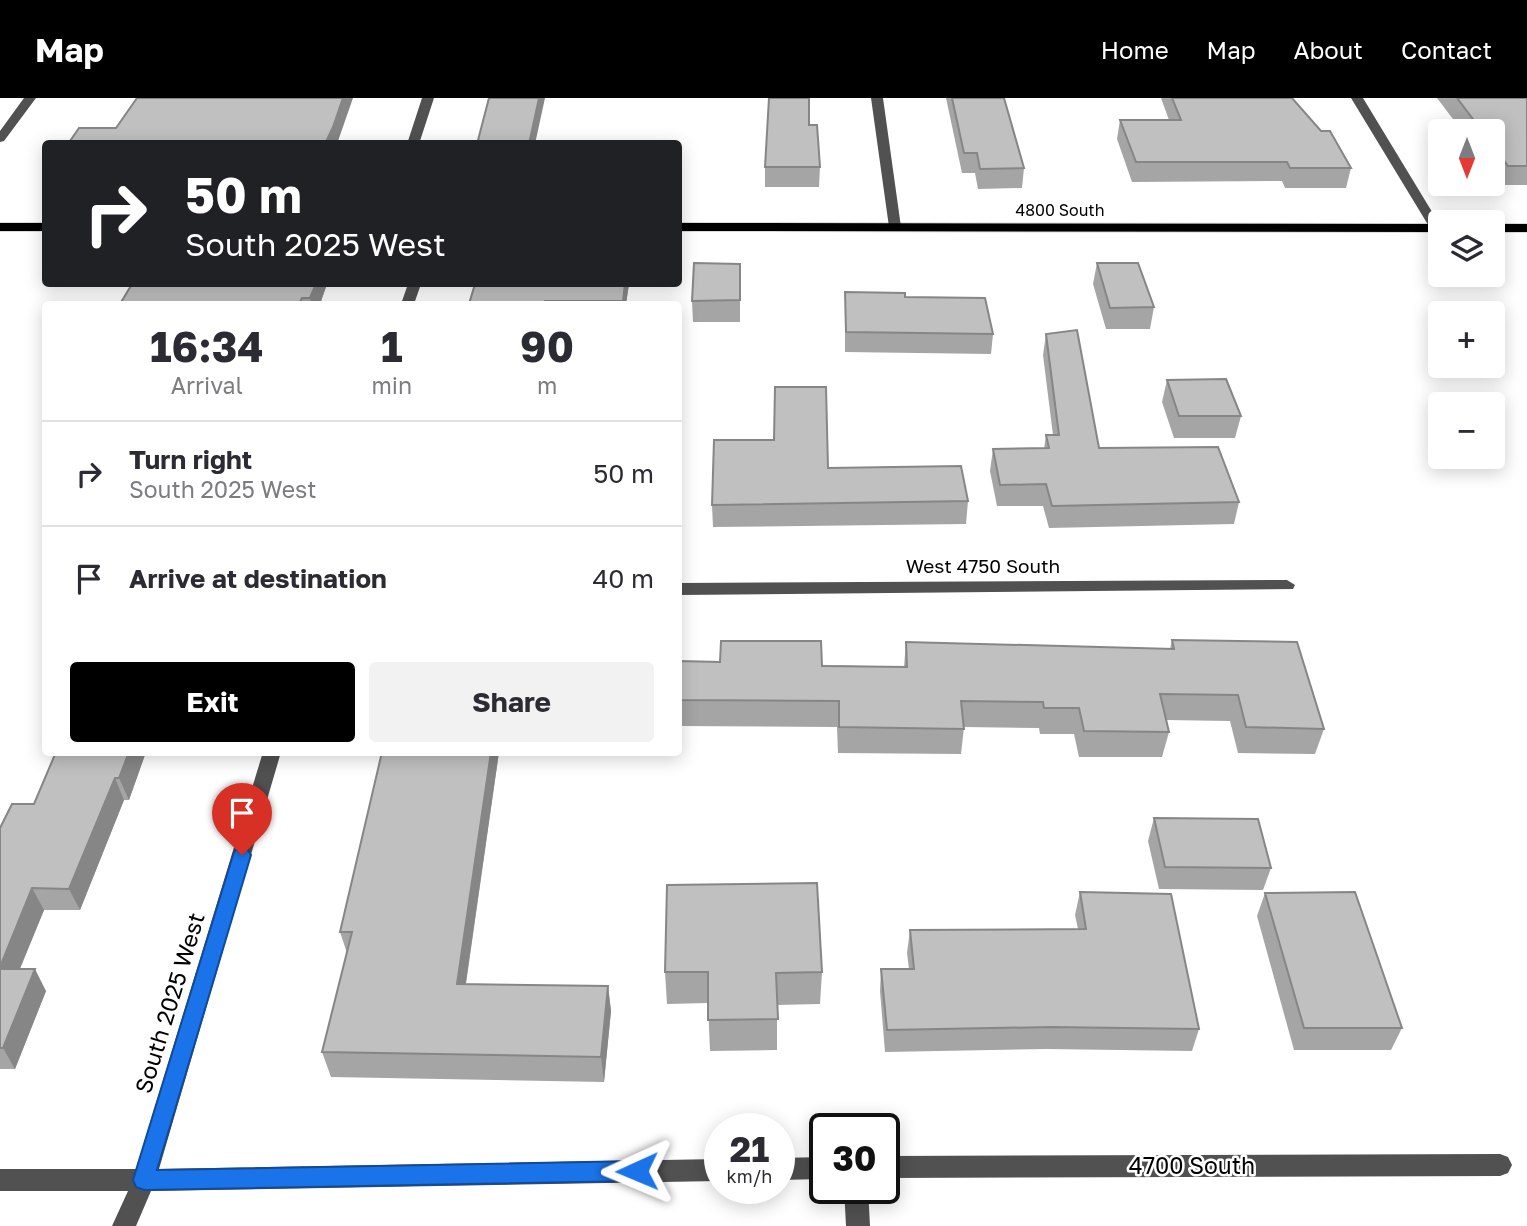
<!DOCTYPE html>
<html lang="en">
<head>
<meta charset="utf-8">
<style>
  :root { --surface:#fff; --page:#f2f2f3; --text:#2b2b33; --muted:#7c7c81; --line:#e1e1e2; --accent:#000 }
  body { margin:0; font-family:"Golos Text",sans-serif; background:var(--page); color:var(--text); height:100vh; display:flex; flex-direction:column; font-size:26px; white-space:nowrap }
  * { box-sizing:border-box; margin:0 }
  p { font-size:23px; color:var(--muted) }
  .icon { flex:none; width:38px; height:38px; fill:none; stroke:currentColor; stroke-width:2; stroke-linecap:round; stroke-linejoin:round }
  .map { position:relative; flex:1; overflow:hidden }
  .sheet { position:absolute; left:42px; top:203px; width:640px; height:455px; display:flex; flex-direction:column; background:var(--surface); border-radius:7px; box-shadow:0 4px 18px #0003 }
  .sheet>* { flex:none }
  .guide { position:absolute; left:42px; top:42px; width:640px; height:147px; border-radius:7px; box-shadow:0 4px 18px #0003; background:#202124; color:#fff; overflow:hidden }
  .needle { width:46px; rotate:180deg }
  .tools { position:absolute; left:1428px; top:21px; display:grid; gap:14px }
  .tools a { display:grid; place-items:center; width:77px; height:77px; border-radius:7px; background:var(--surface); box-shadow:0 4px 18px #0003; font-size:35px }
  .speed { position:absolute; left:704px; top:1015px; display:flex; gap:14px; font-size:35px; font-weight:700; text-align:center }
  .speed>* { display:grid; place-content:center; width:91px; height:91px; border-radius:50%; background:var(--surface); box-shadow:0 4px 18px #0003; line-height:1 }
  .speed small { font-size:18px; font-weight:400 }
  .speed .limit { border:4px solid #111; border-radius:10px; background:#fff; color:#111 }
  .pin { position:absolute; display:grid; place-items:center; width:60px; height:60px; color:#fff; margin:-72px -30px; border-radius:50% 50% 50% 0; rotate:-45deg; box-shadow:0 0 7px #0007 }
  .pin .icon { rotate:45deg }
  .me { position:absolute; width:77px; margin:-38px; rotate:269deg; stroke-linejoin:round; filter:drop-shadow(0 0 5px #0008) }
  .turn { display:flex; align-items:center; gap:24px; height:147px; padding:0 28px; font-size:32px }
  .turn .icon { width:91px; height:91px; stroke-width:2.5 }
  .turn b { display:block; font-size:49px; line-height:60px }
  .eta { display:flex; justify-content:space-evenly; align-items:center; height:119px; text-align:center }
  .eta b { font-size:42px; font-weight:700; line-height:49px }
  .button { display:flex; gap:14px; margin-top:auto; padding:14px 28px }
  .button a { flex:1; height:80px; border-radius:7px; background:var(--accent); color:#fff; font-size:28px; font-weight:700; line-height:80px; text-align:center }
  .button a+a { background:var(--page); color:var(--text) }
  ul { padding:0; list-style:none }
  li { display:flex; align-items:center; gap:21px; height:105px; padding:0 28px; border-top:2px solid var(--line) }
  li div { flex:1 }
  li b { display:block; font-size:26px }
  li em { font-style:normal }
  header { display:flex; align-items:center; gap:42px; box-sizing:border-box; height:98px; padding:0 35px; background:var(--accent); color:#fff }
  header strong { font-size:33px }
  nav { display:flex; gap:38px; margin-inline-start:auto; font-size:24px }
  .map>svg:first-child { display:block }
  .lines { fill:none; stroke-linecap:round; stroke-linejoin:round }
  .major-casing { stroke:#dbdbdb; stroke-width:2 }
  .minor { fill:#515151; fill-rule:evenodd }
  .major { fill:#000; fill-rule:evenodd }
  .wall { fill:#a5a5a5 }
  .shaded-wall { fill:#868686 }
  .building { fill:#c0c0c0; stroke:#868686; stroke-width:2 }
  .route { fill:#1a73e8; stroke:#114b97; stroke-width:2 }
  .labels { text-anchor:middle; stroke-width:5; stroke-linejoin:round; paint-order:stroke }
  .far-street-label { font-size:16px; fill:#000; stroke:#fff }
  .street-label { font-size:19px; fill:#000; stroke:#fff }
  .near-street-label { font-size:23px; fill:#000; stroke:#fff }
</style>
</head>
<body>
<header>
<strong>Map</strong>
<nav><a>Home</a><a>Map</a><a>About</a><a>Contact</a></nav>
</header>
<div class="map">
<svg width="1527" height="1128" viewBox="0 0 1527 1128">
  <rect width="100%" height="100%" fill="#fff"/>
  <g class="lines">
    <g class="major-casing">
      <path id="major" d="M 0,125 L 46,125 L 46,133 L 0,133 Z
        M 679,125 L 1440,126 L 1440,134 L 679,133 Z
        M 1493,126 L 1527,126 L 1527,134 L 1493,134 Z"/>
    </g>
    <path class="minor" d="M 24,0 L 36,0 L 4,43 L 0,44 L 0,33 Z
      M 422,0 L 434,0 L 419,46 L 407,46 Z
      M 871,0 L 883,0 L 901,129 L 895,133 L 889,129 Z
      M 1351,0 L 1363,0 L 1440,127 L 1440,133 L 1432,133 L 1430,130 Z
      M 408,186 L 421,186 L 414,206 L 401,206 Z
      M 1287,482 L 1295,487 L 1293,491 L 679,497 L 679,485 Z
      M 263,654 L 281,654 L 159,1071 L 719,1061 L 719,1083 L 151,1093 L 136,1128 L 112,1128 L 128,1093 L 0,1093 L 0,1071 L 136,1071 Z
      M 1500,1056 L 1508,1059 L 1512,1067 L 1508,1075 L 1500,1078 L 884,1080 L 884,1058 Z
      M 824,1059 L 824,1081 L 779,1082 L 779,1060 Z
      M 844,1090 L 868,1090 L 870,1128 L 846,1128 Z"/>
    <use href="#major" class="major"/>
  </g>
  <path class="wall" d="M 946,0 L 1004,0 L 1024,70 L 1022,90 L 978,91 L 975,75 L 962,75 Z
    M 1161,0 L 1292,0 L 1351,70 L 1346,90 L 1285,90 L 1282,83 L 1132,84 L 1117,41 L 1120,22 L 1169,22 Z
    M 1437,0 L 1527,0 L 1527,87 L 1501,87 L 1493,76 L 1493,33 L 1462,33 Z
    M 809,27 L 820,69 L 819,89 L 765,89 L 765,69 Z
    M 1097,165 L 1154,209 L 1150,231 L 1106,231 L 1093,186 Z
    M 327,186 L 320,206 L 120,206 Z
    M 629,186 L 626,206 L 469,206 Z
    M 740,187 L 740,224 L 693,224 L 692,203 Z
    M 845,194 L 905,199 L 993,236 L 991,256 L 845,254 Z
    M 1046,236 L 1099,350 L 1239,404 L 1234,426 L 1049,430 L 1043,408 L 997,408 L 990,373 L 993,351 L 1044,351 L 1046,337 L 1053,337 L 1043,257 Z
    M 1167,282 L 1241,318 L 1235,340 L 1174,340 L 1162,304 Z
    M 828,370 L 968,403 L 966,426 L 713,429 L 712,407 Z
    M 1172,542 L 1324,631 L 1315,656 L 1238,655 L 1230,623 L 1166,622 L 1169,634 L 1162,659 L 1079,659 L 1074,636 L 1040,636 L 1039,630 L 964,629 L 961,656 L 838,655 L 837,629 L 679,628 L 679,563 L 904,569 L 906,544 L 1170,551 Z
    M 146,654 L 129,702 L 124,702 L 80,812 L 44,812 L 20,871 L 46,893 L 15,971 L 0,971 L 0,730 L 34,706 Z
    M 382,654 L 499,654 L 466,886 L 608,888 L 611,913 L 604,984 L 331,979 L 322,954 L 347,855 L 340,834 Z
    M 1154,720 L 1271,770 L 1263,792 L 1159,791 L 1148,743 Z
    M 817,785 L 822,874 L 820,906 L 777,907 L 777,952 L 710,953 L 708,905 L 667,906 L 665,874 Z
    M 1080,794 L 1199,931 L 1192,953 L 1046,951 L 885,954 L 880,893 L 881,871 L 909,871 L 907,855 L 910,832 L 1078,831 L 1075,817 Z
    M 1265,795 L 1402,930 L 1391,952 L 1294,952 L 1257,818 Z"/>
  <path class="shaded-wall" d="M 343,0 L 353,0 L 337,46 L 325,46 Z
    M 539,0 L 545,0 L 535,46 L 529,46 Z
    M 316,186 L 327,186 L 320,206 L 312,206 L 310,200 Z
    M 625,186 L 629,186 L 626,206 L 623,206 Z
    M 129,654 L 146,654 L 129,702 L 119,680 Z
    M 491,654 L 499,654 L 462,911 L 457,886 Z
    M 115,680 L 124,702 L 80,812 L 69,791 Z
    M 32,790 L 44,812 L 11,892 L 0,872 L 0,869 Z
    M 35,871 L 46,893 L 15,971 L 3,950 Z
    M 608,888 L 611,913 L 604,984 L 601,959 Z"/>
  <path class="building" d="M 137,0 L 343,0 L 333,29 L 325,46 L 68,46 L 79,30 L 116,30 Z
    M 489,0 L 539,0 L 529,46 L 477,46 Z
    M 769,0 L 809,0 L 809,27 L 817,27 L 820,69 L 765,69 Z
    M 952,0 L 1004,0 L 1024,70 L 980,71 L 977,55 L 964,55 Z
    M 1172,0 L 1292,0 L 1321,33 L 1330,33 L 1351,70 L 1290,70 L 1287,64 L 1136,64 L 1120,22 L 1181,22 Z
    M 1457,0 L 1527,0 L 1527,68 L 1508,68 L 1493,48 L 1493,33 L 1482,33 Z
    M 694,165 L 740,166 L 740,202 L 692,203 Z
    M 1097,165 L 1138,165 L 1154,209 L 1110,210 Z
    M 132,186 L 316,186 L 310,200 L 302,200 L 299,206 L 120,206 Z
    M 475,186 L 625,186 L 623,203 L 545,203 L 544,206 L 469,206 Z
    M 845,194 L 905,195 L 905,199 L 985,200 L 993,236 L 846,234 Z
    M 1077,232 L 1099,350 L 1218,349 L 1239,404 L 1052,408 L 1046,386 L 1000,387 L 993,351 L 1049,350 L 1046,337 L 1059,337 L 1046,236 Z
    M 1226,281 L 1241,318 L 1179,318 L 1167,282 Z
    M 775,289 L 826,289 L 828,370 L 961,368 L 968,403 L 712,407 L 714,342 L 774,342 Z
    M 1172,542 L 1297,544 L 1324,631 L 1246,629 L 1238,597 L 1160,596 L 1169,634 L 1084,633 L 1079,610 L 1044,610 L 1043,604 L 961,603 L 964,631 L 839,629 L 839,603 L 679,602 L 679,563 L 720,564 L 721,543 L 821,543 L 822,568 L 907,569 L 906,544 L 1174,551 Z
    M 56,654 L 129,654 L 119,680 L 115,680 L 69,791 L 32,790 L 0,869 L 0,730 L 12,706 L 34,706 Z
    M 382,654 L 491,654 L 457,886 L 608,888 L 601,959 L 322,954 L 352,834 L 340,834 Z
    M 1154,720 L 1258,721 L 1271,770 L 1165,769 Z
    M 817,785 L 822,874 L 776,875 L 778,921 L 708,922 L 708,874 L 665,874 L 667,787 Z
    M 1080,794 L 1171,796 L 1199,931 L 1051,929 L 887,932 L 881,871 L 914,871 L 910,832 L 1086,831 Z
    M 1355,794 L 1402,930 L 1304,930 L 1265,795 Z
    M 0,871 L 35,871 L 3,950 L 0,950 Z"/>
  <path class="route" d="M 242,750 L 248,752 L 251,757 L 157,1072 L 637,1063 L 645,1066 L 648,1073 L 645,1080 L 637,1083 L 144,1092 L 136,1089 L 133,1082 L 233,757 L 235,752 Z"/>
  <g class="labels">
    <g class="far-street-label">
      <text x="1060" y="118">4800 South</text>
    </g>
    <g class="street-label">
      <text x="983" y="475">West 4750 South</text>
    </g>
    <g class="near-street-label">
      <text transform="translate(170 905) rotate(-73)" y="8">South 2025 West</text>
      <text x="1192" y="1076">4700 South</text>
    </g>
  </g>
</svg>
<div class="tools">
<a><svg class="needle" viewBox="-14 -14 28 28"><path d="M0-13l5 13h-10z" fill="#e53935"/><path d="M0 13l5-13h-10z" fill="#7c7c81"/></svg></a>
<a><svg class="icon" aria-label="layers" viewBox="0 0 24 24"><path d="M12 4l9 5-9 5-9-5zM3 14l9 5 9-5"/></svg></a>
<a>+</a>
<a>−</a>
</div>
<div class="speed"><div>21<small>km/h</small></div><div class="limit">30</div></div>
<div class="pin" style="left:242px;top:757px;background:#d93025"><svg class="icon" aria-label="arrive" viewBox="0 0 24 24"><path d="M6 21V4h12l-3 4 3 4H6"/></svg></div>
<svg class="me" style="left:637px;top:1073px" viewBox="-20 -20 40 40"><path d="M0-17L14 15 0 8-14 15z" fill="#1a73e8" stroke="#fff" stroke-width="4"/></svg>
<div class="guide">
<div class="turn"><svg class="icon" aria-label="right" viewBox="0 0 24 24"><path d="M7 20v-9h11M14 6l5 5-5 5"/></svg><div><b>50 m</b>South 2025 West</div></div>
</div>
<section class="sheet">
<div class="eta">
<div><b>16:34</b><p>Arrival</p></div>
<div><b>1</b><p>min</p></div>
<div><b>90</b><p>m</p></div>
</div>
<ul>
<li><svg class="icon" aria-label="right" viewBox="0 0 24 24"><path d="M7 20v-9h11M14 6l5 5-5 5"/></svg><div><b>Turn right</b><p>South 2025 West</p></div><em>50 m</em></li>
<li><svg class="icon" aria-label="arrive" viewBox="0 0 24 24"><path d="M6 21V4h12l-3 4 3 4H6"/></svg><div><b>Arrive at destination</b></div><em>40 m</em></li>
</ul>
<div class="button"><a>Exit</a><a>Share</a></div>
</section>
</div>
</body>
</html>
